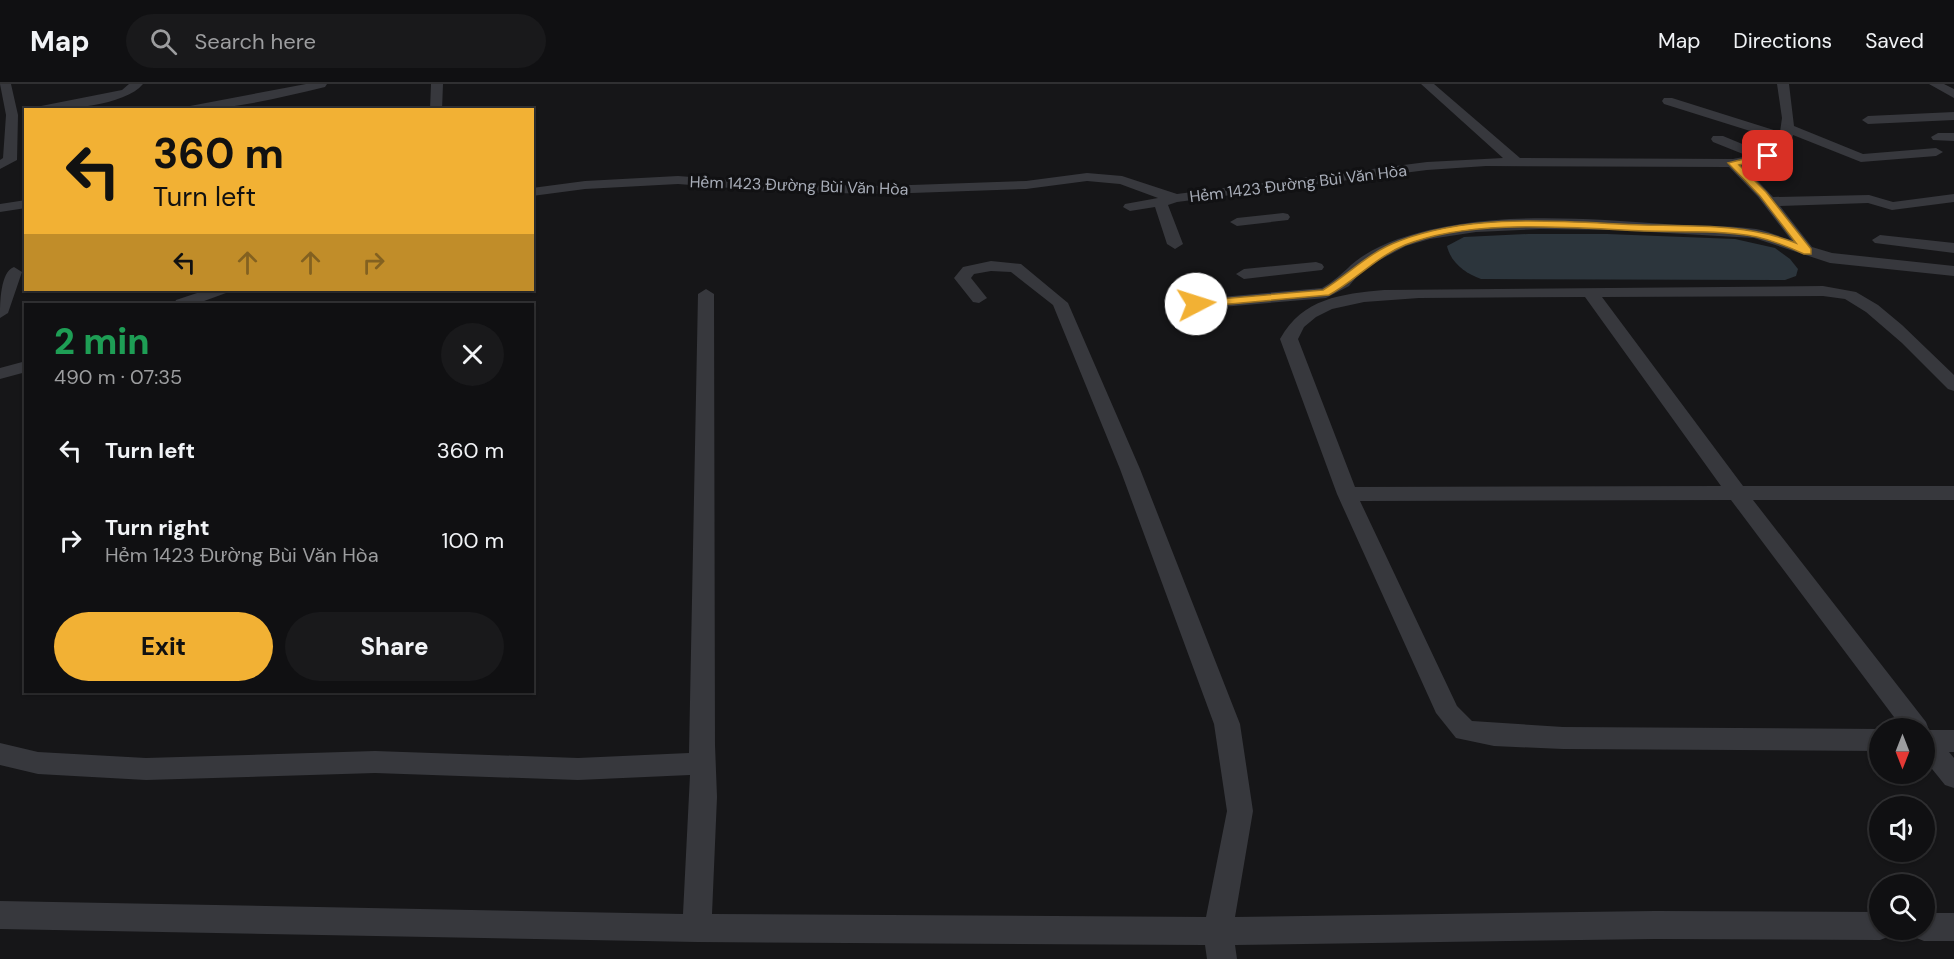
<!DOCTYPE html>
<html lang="en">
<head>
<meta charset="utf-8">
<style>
  :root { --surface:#101012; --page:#19191b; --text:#f1f3f6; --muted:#9c9d9f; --line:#303032; --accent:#f2b134 }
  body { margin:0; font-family:"DM Sans",sans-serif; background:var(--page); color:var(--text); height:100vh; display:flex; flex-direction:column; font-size:22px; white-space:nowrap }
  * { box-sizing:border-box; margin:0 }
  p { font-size:20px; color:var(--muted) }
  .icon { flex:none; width:33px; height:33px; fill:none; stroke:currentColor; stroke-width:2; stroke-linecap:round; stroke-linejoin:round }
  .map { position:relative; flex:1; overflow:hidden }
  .sheet { position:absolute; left:24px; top:219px; width:510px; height:390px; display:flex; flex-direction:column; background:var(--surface); border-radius:0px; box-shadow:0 2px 4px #0004,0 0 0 2px var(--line) }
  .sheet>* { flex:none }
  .banner { position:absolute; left:24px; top:24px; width:510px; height:183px; border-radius:0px; box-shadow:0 2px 4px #0004,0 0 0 2px var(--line); background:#f2b134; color:#111; overflow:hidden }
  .needle { width:39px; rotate:180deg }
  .controls { position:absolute; left:1869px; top:634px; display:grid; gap:12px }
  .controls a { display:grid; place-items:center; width:66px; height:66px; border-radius:50%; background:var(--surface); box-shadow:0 2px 4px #0004,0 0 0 2px var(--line); font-size:30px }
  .pin { position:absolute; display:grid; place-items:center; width:51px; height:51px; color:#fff; margin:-26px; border-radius:12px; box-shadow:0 3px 9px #0006 }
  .me { position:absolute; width:66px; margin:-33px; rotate:85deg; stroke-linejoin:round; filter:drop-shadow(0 0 4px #0008) }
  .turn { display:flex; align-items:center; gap:21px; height:126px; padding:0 30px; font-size:27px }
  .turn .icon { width:78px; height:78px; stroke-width:2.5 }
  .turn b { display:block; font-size:42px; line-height:51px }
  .lanes { display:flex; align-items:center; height:57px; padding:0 30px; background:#0003; justify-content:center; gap:30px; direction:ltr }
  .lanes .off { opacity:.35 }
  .round { display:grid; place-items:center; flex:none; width:63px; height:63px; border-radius:32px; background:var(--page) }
  .summary { display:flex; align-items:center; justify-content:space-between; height:102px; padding:0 30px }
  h1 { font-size:36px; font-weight:800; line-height:45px; color:#1e9e55 }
  .cta { display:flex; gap:12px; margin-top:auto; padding:12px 30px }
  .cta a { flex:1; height:69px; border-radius:36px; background:var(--accent); color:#111; font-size:24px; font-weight:800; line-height:69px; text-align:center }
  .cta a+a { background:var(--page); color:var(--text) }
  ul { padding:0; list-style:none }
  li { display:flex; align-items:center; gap:18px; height:90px; padding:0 30px }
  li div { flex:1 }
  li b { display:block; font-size:22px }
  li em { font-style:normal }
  header { display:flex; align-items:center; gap:36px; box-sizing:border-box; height:84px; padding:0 30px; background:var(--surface); border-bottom:2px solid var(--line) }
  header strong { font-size:28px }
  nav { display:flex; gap:33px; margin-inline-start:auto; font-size:21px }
  .search { width:420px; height:54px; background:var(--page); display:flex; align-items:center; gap:15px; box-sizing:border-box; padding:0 21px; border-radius:33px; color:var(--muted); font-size:22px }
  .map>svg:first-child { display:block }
  .water { fill:#2c353c }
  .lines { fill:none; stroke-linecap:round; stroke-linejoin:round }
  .minor { fill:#37383d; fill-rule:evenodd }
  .route { fill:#f2b134; stroke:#9d7322; stroke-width:1.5 }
  .labels { text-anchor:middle; stroke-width:6; stroke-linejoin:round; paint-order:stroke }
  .far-street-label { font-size:16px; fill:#a8adb8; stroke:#111113 }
</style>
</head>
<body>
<header>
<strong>Map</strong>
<div class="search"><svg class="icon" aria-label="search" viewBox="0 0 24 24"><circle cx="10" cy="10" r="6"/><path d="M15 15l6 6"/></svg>Search here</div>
<nav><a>Map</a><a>Directions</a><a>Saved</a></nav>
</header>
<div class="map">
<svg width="1954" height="875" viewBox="0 0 1954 875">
  <rect width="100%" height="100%" fill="#161618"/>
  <path class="water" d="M 1528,150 L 1607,150 L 1735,155 L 1775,164 L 1790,175 L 1798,185 L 1796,192 L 1785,196 L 1481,195 C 1465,189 1451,179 1447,162 L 1464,153 Z"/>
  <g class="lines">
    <path class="minor" d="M 0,0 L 11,0 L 18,31 L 17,76 L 0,85 L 0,76 L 3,74 L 6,31 Z
      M 129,0 L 143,0 C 125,22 63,26 35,26 L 41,22 L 122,6 Z
      M 306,0 L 327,0 L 325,3 C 279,14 232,26 184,26 L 190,22 Z
      M 431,0 L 443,0 L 442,26 L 430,26 Z
      M 1421,0 L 1434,0 L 1520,74 L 1733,75 L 1748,72 L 1713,58 L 1711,55 L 1713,52 L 1723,52 L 1764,69 L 1778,59 L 1779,56 L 1664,20 L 1662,17 L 1664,14 L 1672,14 L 1780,48 L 1782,34 L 1777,0 L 1789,0 L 1794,42 L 1863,70 L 1936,64 L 1943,68 L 1936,72 L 1861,78 L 1793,51 L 1790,64 L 1773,75 L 1743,81 L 1773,113 L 1869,111 L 1893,118 L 1954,110 L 1954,118 L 1892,126 L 1868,119 L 1780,122 L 1812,163 L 1832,169 L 1954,182 L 1954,192 L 1830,179 L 1754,154 L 1615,146 L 1540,145 L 1476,148 L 1430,155 L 1406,162 L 1378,177 L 1359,190 L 1349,202 L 1326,214 L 1175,227 L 1167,222 L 1175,217 L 1322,204 C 1332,198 1338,193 1347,185 C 1359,172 1381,161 1398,155 C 1481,126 1578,134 1665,140 C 1695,142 1726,141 1756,145 C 1768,147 1780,153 1791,156 L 1758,113 L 1729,83 L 1486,82 L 1427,86 L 1177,118 L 1168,121 L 1183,160 L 1175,165 L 1167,160 L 1155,123 L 1130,127 L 1123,123 L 1125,120 L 1158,114 L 1120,100 L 1087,97 L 1026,105 L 883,110 L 784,108 L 678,100 L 585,105 L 532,112 L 532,104 L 585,97 L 678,92 L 784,100 L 883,102 L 1026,97 L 1087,89 L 1122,92 L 1177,110 L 1427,78 L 1503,74 Z
      M 1929,0 L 1944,0 L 1954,5 L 1954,14 Z
      M 1954,28 L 1954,36 L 1868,40 L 1862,36 L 1868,32 Z
      M 1938,49 L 1954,49 L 1954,57 L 1933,56 L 1931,53 Z
      M 26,116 L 26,124 L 0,128 L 0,120 Z
      M 1283,129 L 1288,130 L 1290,133 L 1288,136 L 1237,142 L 1230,138 L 1237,134 Z
      M 1880,151 L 1954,159 L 1954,169 L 1875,159 L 1872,156 Z
      M 991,177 L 1021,180 L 1068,219 L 1140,385 L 1240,640 L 1253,727 L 1235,833 L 1655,827 L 1880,828 L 1880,846 L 1893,846 L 1890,852 L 1880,856 L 1655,855 L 1235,861 L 1237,875 L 1207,875 L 1205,861 L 697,858 L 0,845 L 0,817 L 683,830 L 690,691 L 578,696 L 375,689 L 146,696 L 38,690 L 0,681 L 0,659 L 38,668 L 146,674 L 375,667 L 578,674 L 689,669 L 698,210 L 706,205 L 714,210 L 715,661 L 717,713 L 712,830 L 1206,833 L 1227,727 L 1214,640 L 1120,385 L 1053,221 L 1011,188 L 991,187 L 974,190 L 971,194 L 987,214 L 979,219 L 973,218 L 954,194 L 963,183 Z
      M 1316,178 L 1322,180 L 1324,183 L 1322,186 L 1244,195 L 1236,190 L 1244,185 Z
      M 14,183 L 22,188 L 8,229 L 0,234 C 0,220 0,188 14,183 Z
      M 1823,202 L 1856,208 L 1878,221 L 1902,241 L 1954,291 L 1954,307 L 1948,305 L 1902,259 L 1866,228 L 1845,215 L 1823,212 L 1602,213 L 1743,402 L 1954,402 L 1954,416 L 1753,416 L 1926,638 L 1929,646 L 1954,646 L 1954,668 L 1949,668 L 1954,674 L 1954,704 L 1945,701 L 1924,675 L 1924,645 L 1903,645 L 1731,416 L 1360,417 L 1457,622 L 1472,637 L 1563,643 L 1880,645 L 1880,667 L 1563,665 L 1494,662 L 1456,654 L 1436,629 L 1337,410 L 1280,255 C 1303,214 1341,210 1384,206 ZM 1585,213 L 1721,402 L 1355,403 L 1298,255 L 1304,243 L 1316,233 L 1332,225 L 1364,218 L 1419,214 Z
      M 206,206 L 228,206 L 226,209 L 196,220 L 174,220 L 176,216 Z
      M 26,277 L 26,288 L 0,295 L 0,284 Z
      M 1924,829 L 1954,829 L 1954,857 L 1924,857 L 1914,853 L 1911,846 L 1924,846 Z"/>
  </g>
  <path class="route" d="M 1768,69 L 1772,72 L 1771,74 L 1739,81 L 1766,108 L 1811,165 L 1811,170 L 1804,170 C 1789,163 1774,157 1757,153 C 1720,146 1681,148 1644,147 C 1572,144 1472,134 1405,161 C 1376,173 1356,196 1329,211 L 1196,223 L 1190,220 L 1196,217 L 1323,206 C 1349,190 1369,168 1399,157 C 1475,128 1564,138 1643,141 C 1694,142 1748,140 1796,159 L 1760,112 L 1728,79 Z"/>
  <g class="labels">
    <g class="far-street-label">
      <text transform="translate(1298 99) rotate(-7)" y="6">Hẻm 1423 Đường Bùi Văn Hòa</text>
      <text transform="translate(799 101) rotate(2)" y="6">Hẻm 1423 Đường Bùi Văn Hòa</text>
    </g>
  </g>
</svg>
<div class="controls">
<a><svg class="needle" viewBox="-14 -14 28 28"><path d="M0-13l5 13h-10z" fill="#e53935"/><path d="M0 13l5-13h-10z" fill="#9c9d9f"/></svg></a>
<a><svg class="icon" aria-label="sound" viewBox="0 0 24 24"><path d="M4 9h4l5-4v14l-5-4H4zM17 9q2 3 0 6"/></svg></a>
<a><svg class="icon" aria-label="search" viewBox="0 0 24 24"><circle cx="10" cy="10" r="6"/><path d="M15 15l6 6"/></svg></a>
</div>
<div class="pin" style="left:1768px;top:72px;background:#d93025"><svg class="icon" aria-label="arrive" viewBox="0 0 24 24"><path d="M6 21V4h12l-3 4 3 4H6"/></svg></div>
<svg class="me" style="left:1196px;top:220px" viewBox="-20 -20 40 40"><circle r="19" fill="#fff"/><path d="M0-13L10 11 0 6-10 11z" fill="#f2b134"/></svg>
<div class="banner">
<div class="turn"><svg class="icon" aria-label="left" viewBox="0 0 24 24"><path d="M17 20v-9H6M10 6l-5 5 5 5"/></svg><div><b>360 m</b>Turn left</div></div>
<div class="lanes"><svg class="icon" aria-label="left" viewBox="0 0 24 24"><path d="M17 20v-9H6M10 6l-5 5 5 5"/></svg><svg class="icon off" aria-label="ahead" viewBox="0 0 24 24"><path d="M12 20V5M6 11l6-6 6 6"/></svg><svg class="icon off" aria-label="ahead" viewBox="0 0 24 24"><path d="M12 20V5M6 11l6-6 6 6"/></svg><svg class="icon off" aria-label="right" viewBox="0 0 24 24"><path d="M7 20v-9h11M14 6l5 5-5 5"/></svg></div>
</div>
<section class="sheet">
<div class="summary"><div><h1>2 min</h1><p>490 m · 07:35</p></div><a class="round"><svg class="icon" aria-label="close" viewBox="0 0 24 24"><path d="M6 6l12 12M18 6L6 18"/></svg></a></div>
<ul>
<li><svg class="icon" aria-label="left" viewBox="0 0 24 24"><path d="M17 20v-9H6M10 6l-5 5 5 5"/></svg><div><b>Turn left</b></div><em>360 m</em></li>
<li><svg class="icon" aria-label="right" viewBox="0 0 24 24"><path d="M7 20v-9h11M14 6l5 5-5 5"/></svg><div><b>Turn right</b><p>Hẻm 1423 Đường Bùi Văn Hòa</p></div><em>100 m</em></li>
</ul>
<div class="cta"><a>Exit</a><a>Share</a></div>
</section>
</div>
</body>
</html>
